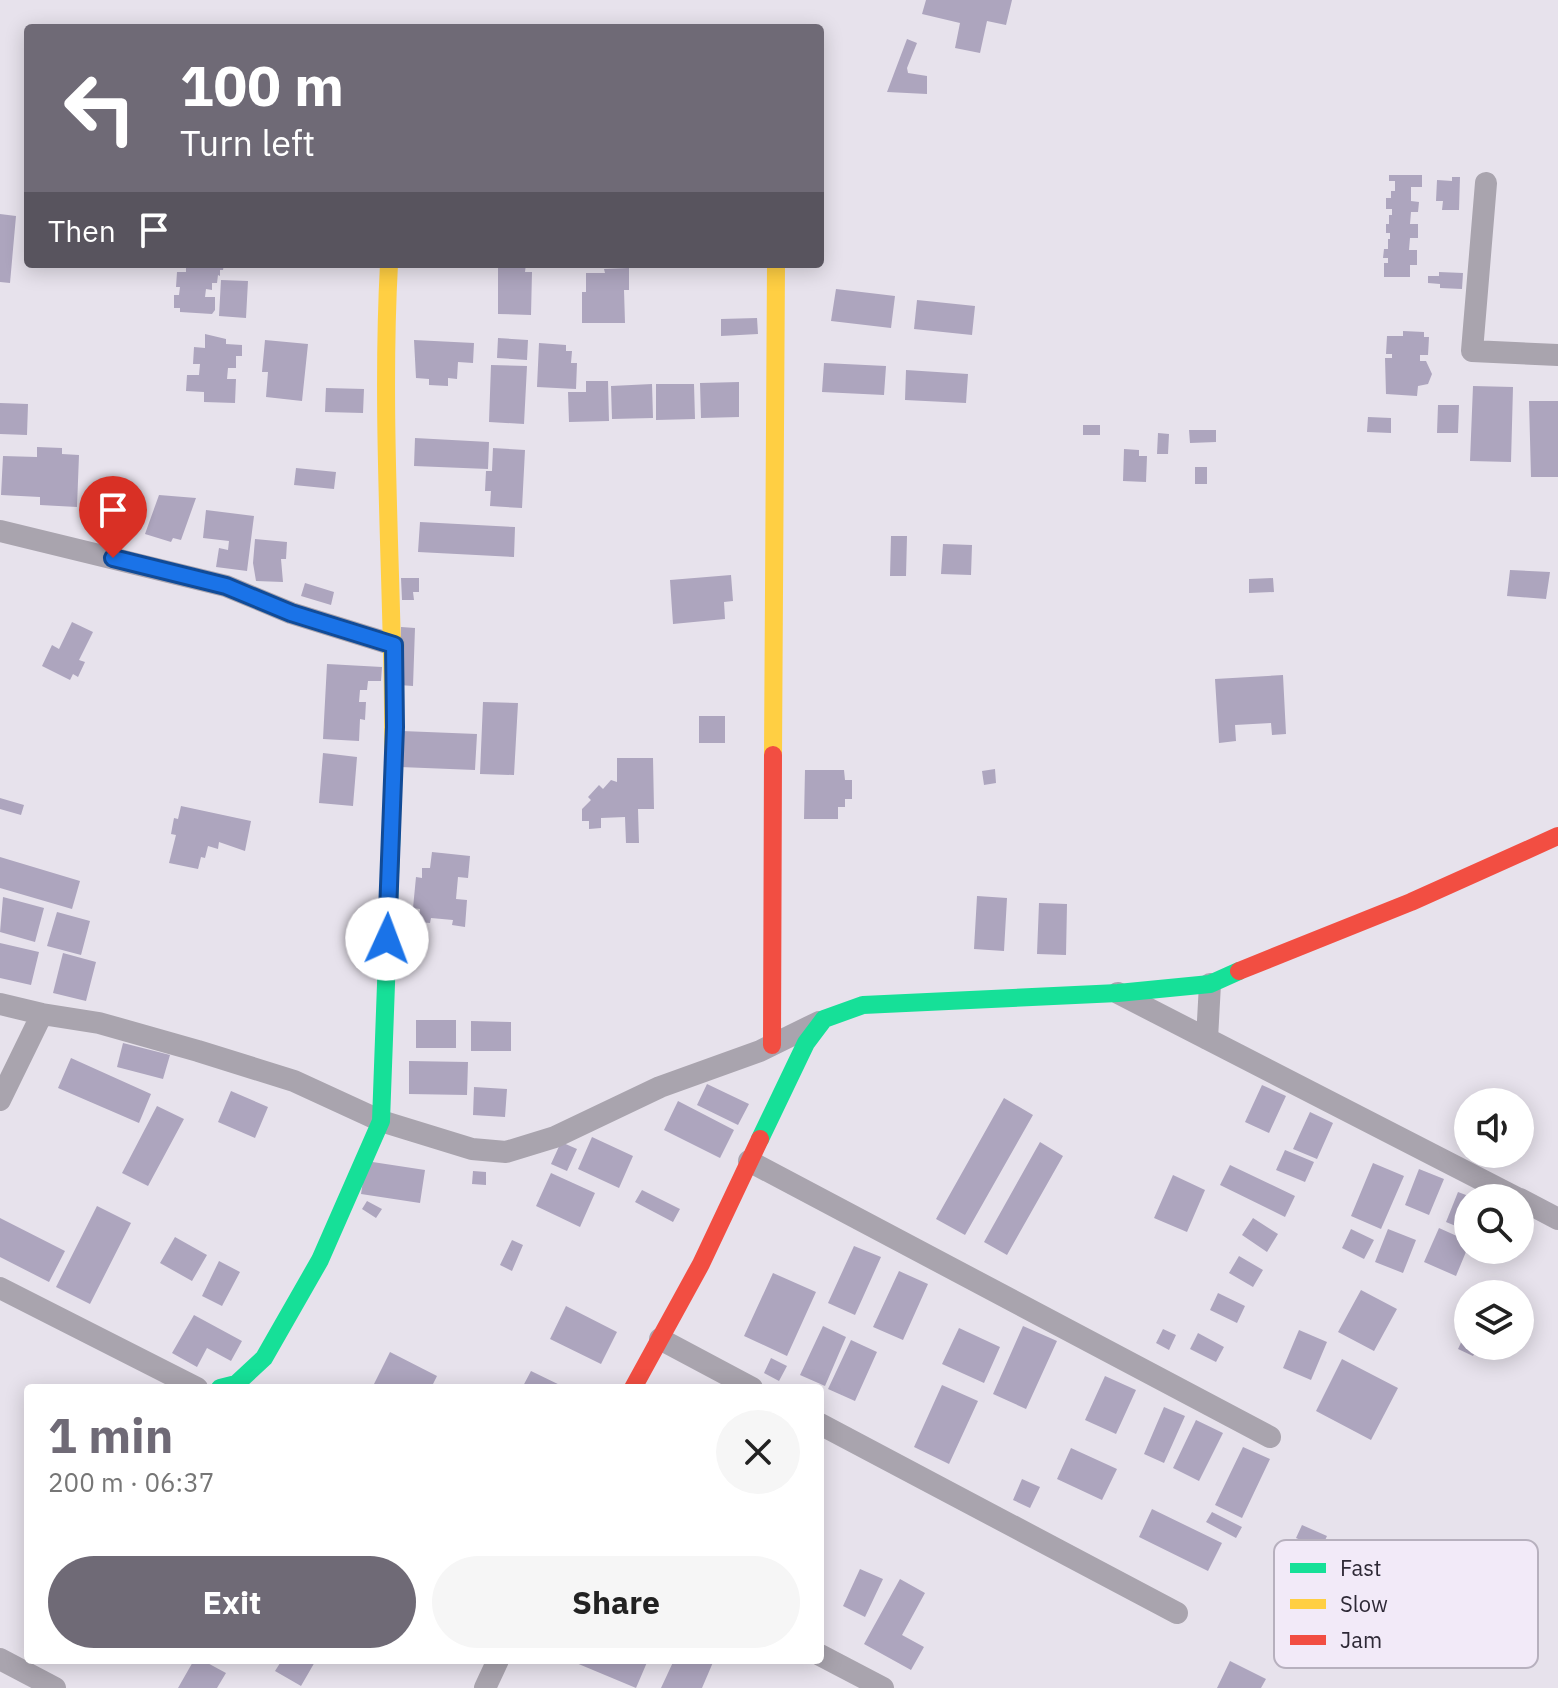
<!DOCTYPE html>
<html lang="en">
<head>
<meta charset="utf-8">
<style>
  :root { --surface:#fff; --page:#f6f6f6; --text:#222; --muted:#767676; --accent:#6f6a76 }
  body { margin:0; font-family:"IBM Plex Sans",sans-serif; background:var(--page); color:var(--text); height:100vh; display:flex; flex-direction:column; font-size:30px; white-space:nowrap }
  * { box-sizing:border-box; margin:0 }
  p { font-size:26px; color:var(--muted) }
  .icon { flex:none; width:44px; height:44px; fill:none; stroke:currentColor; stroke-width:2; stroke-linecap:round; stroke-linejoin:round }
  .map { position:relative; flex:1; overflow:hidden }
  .panel { position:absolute; left:24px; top:1384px; width:800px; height:280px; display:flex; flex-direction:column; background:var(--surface); border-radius:8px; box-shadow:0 4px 20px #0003 }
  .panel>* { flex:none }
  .hud { position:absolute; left:24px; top:24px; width:800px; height:244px; border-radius:8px; box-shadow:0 4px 20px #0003; background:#6f6a76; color:#fff; overflow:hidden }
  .fabs { position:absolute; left:1454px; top:1088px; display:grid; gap:16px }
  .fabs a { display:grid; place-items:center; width:80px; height:80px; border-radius:50%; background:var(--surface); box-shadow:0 4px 20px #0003; font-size:40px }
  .pin { position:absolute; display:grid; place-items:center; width:68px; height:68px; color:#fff; margin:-82px -34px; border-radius:50% 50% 50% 0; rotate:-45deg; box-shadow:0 0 8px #0007 }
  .pin .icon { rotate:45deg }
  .me { position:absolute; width:88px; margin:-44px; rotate:2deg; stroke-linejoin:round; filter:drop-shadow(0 0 6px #0008) }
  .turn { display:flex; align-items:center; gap:28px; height:168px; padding:0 24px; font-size:36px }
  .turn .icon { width:104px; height:104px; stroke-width:2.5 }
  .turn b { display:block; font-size:56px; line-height:68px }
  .then { display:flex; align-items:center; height:76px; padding:0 24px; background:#0003; gap:16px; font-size:30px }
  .round { display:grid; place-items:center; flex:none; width:84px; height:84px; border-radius:42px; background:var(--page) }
  .headline { display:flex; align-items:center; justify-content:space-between; height:136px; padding:0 24px }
  h1 { font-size:48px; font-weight:700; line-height:60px; color:var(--accent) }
  .cta { display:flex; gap:16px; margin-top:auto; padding:16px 24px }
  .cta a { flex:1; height:92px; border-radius:48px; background:var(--accent); color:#fff; font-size:32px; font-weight:700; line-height:92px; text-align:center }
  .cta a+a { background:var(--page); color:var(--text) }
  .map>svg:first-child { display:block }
  .building { fill:#ada5be }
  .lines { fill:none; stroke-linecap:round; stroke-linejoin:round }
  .street { stroke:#a9a4ae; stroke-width:22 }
  .fast { stroke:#16e098; stroke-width:18 }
  .slow { stroke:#ffcf43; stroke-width:18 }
  .jam { stroke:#f24e42; stroke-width:18 }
  .route-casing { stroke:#114b97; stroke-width:20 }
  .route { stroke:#1a73e8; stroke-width:14 }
  .key { fill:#f2eaf8; stroke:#b7b0be; stroke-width:2 }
  .key-label { font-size:22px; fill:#2e2936 }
</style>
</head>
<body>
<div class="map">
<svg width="1558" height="1688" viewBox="0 0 1558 1688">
  <rect width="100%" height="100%" fill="#e7e2ec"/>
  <path class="building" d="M 926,0 L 1012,0 L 1006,25 L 987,21 L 980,53 L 955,48 L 960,23 L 922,14 Z
    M 907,39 L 917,43 L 907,68 L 908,73 L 927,76 L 927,94 L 887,92 Z
    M 1389,175 L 1422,175 L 1422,187 L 1411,187 L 1411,201 L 1419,202 L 1418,212 L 1411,212 L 1410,224 L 1418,224 L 1418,238 L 1410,238 L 1409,250 L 1417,250 L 1417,265 L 1410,265 L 1410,277 L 1384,277 L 1384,263 L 1388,263 L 1388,258 L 1383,258 L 1384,249 L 1388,249 L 1388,239 L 1390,239 L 1390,233 L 1386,233 L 1386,224 L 1389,224 L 1389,215 L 1392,215 L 1392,209 L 1386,209 L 1386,198 L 1391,198 L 1391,191 L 1395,191 L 1395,181 L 1389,181 Z
    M 1452,177 L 1460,177 L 1459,210 L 1442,210 L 1443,201 L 1436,201 L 1437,180 L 1452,181 Z
    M 0,214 L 16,216 L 10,283 L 0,282 Z
    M 186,264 L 224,264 L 223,270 L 220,270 L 220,276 L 218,275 L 217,283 L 212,283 L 212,290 L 206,289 L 205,297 L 215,297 L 215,310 L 212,314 L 180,312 L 180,308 L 174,308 L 174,295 L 179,295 L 180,287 L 176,287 L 177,272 L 186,272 Z
    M 498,264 L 526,264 L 525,272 L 532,272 L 531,315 L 498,314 Z
    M 629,268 L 629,290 L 624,290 L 625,323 L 582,323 L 582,292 L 586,292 L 586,273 L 605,273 L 604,269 Z
    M 1439,272 L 1463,273 L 1462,289 L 1440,288 L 1440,284 L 1428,283 L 1428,276 L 1439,276 Z
    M 221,280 L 248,281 L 246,318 L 219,316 Z
    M 836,289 L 895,296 L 891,328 L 831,321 Z
    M 917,300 L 975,306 L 972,335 L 914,329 Z
    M 757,318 L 758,334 L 721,336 L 721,319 Z
    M 1403,331 L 1424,332 L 1424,337 L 1429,337 L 1428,355 L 1420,355 L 1420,361 L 1426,361 L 1432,374 L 1428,384 L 1418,386 L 1417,396 L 1386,394 L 1385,358 L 1392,358 L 1392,354 L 1386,354 L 1387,336 L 1403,336 Z
    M 205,334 L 226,339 L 226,344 L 242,345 L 242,356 L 236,356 L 236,368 L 228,368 L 227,379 L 236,379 L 235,403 L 204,402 L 204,392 L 186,391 L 187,375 L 199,375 L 200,364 L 193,364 L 194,347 L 205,348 Z
    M 498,338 L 528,340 L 527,360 L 497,358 Z
    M 265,340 L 308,344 L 302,401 L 266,397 L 268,372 L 262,372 Z
    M 414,340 L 474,343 L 473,363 L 458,362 L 457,379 L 448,378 L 448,386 L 429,385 L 429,379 L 416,378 Z
    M 539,343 L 566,345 L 566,351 L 572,351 L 571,363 L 577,363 L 576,389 L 537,387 Z
    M 824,363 L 886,366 L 884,395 L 822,392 Z
    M 491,365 L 527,366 L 524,424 L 489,422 Z
    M 906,370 L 968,374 L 966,403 L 905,400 Z
    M 586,381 L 608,381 L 609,421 L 569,422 L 568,392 L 586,392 Z
    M 739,382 L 739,417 L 701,418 L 700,383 Z
    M 652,384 L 653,418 L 612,419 L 611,386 Z
    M 656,384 L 694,384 L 695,419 L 656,420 Z
    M 1473,386 L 1513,387 L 1511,462 L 1470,461 Z
    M 326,388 L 364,389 L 363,413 L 325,412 Z
    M 1529,401 L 1558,401 L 1558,477 L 1531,477 Z
    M 0,403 L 28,404 L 27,435 L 0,434 Z
    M 1438,405 L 1459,405 L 1458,433 L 1437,433 Z
    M 1368,417 L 1391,418 L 1391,433 L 1367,432 Z
    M 1083,425 L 1100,425 L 1100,435 L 1083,435 Z
    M 1189,430 L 1216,430 L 1216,442 L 1190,443 Z
    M 1158,433 L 1169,434 L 1168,454 L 1157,454 Z
    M 415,438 L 489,442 L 488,469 L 414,466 Z
    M 37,447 L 62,448 L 62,454 L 79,455 L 77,507 L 40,505 L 40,497 L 1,495 L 3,456 L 37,457 Z
    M 493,448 L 525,450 L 522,508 L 490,506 L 491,491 L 485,491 L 486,471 L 492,471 Z
    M 1124,449 L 1139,450 L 1139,456 L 1147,456 L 1146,482 L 1123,481 Z
    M 1195,467 L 1207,467 L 1207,484 L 1195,484 Z
    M 296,468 L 336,472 L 334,489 L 294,485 Z
    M 159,495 L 196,498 L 181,540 L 173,538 L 171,542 L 145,534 Z
    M 206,510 L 254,516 L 247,571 L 216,567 L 219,548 L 228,550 L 229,541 L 203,538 Z
    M 420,522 L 515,527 L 514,557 L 418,552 Z
    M 891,536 L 907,536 L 906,576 L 890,576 Z
    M 255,539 L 287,542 L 286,559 L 281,559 L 283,582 L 256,581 L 253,563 Z
    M 943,544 L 972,545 L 971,575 L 941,574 Z
    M 1510,570 L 1550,572 L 1546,599 L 1507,596 Z
    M 731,575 L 733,601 L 724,602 L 725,619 L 673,624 L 670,580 Z
    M 401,578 L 419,578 L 419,592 L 413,592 L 414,600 L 402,600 Z
    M 1273,578 L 1274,592 L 1249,593 L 1249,579 Z
    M 305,583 L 334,592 L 331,605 L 301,596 Z
    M 72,622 L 93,632 L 79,660 L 85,662 L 78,677 L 73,674 L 70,680 L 42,666 L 52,645 L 59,649 Z
    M 401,627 L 415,628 L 413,686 L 399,685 Z
    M 327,664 L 382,667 L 381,681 L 368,681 L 367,690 L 360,690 L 359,702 L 366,702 L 365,720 L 360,719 L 359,741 L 323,739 Z
    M 1283,675 L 1286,734 L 1272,735 L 1271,723 L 1235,725 L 1236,741 L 1219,743 L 1215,679 Z
    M 483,702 L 518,703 L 514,775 L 480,774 Z
    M 699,716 L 725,716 L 725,743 L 699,743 Z
    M 402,731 L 477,734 L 475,770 L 400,767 Z
    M 323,753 L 357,757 L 353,806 L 319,803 Z
    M 617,758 L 653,758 L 654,809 L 638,809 L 639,843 L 626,843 L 625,817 L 601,818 L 601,828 L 589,829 L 589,821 L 582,821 L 582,809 L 591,800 L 588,797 L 599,785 L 603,789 L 611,780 L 617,782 Z
    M 995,769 L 996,783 L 984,785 L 982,771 Z
    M 805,770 L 844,770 L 845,780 L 852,780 L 852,799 L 845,799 L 845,807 L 838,807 L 838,819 L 804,819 Z
    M 0,798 L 24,805 L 21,815 L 0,809 Z
    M 181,806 L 251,821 L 245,851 L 219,842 L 218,849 L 208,846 L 205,858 L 201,857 L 198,869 L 169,863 L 176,835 L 171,834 L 174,818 L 178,819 Z
    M 432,852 L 470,856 L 468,878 L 458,877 L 456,899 L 467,900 L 465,927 L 452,925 L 453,920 L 431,918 L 430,923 L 419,922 L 420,909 L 413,908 L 416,877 L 422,878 L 422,868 L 430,868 Z
    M 0,857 L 80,881 L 72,909 L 0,888 Z
    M 977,896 L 1007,898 L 1004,951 L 974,949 Z
    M 3,897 L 44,908 L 35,942 L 0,932 Z
    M 1039,903 L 1067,904 L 1066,955 L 1037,954 Z
    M 57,912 L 90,921 L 81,955 L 47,946 Z
    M 0,943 L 39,952 L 31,985 L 0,978 Z
    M 63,953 L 96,962 L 86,1001 L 53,993 Z
    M 416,1020 L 456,1020 L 456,1048 L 416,1048 Z
    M 471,1021 L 511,1022 L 511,1051 L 471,1051 Z
    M 123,1043 L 170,1055 L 163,1079 L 117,1067 Z
    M 71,1058 L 151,1094 L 139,1123 L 58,1088 Z
    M 409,1061 L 468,1062 L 467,1095 L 409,1094 Z
    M 707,1084 L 749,1104 L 738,1125 L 697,1105 Z
    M 1262,1085 L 1286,1096 L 1269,1133 L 1245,1122 Z
    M 474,1087 L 507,1089 L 505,1117 L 473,1115 Z
    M 231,1091 L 268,1107 L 255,1138 L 218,1122 Z
    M 1004,1098 L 1033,1115 L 965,1235 L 936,1219 Z
    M 678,1101 L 734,1130 L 720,1158 L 664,1130 Z
    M 157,1106 L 184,1119 L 148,1186 L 122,1173 Z
    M 1310,1112 L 1333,1123 L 1317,1159 L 1293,1149 Z
    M 592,1137 L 633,1156 L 619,1188 L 578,1169 Z
    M 561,1142 L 577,1149 L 567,1171 L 551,1164 Z
    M 1040,1142 L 1063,1156 L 1007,1255 L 984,1242 Z
    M 1285,1150 L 1314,1162 L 1305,1182 L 1276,1170 Z
    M 366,1161 L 425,1170 L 420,1203 L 361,1194 Z
    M 1373,1163 L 1404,1176 L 1381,1229 L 1351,1216 Z
    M 1230,1165 L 1295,1196 L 1285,1217 L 1220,1185 Z
    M 1419,1169 L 1444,1179 L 1429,1215 L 1405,1205 Z
    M 473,1171 L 486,1172 L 486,1185 L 472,1184 Z
    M 551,1173 L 595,1193 L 580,1227 L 536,1206 Z
    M 1173,1175 L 1205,1190 L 1187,1232 L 1154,1218 Z
    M 642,1190 L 680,1209 L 673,1222 L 635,1202 Z
    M 1458,1192 L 1474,1198 L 1468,1198 L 1468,1231 L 1446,1222 Z
    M 367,1201 L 382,1209 L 376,1218 L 362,1209 Z
    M 97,1206 L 131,1223 L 90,1304 L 56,1287 Z
    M 0,1218 L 65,1251 L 49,1282 L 0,1257 Z
    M 1253,1218 L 1278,1234 L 1267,1252 L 1242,1235 Z
    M 1439,1228 L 1468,1241 L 1468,1247 L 1456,1276 L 1424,1262 Z
    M 1351,1229 L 1374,1240 L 1364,1259 L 1342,1248 Z
    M 1388,1229 L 1416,1240 L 1403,1273 L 1375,1262 Z
    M 175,1237 L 207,1255 L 192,1281 L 160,1263 Z
    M 512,1240 L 523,1245 L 512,1271 L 500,1265 Z
    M 854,1246 L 881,1257 L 855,1315 L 828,1303 Z
    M 1239,1256 L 1263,1270 L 1253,1287 L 1229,1273 Z
    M 219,1261 L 240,1272 L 222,1306 L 202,1296 Z
    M 899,1271 L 928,1284 L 903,1340 L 873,1327 Z
    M 773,1273 L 816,1292 L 787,1356 L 744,1336 Z
    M 1361,1290 L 1397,1309 L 1374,1351 L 1338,1332 Z
    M 1218,1293 L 1245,1306 L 1237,1323 L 1210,1310 Z
    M 566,1306 L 617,1332 L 601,1364 L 550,1339 Z
    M 194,1315 L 242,1341 L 231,1361 L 207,1348 L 197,1367 L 172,1353 Z
    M 823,1326 L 846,1337 L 825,1386 L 800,1375 Z
    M 1023,1326 L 1057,1341 L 1026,1409 L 993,1394 Z
    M 959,1328 L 1000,1347 L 984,1383 L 942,1364 Z
    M 1468,1328 L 1468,1346 L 1479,1346 L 1473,1356 L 1458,1349 Z
    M 1163,1329 L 1176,1335 L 1169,1350 L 1156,1343 Z
    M 1299,1330 L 1327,1342 L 1311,1380 L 1283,1368 Z
    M 1198,1333 L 1224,1347 L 1216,1362 L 1190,1349 Z
    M 851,1340 L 877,1352 L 855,1401 L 828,1389 Z
    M 390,1352 L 437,1376 L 431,1388 L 372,1388 Z
    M 771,1358 L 787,1366 L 779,1381 L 764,1373 Z
    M 1342,1359 L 1398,1388 L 1371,1440 L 1316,1411 Z
    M 531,1371 L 566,1388 L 522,1388 Z
    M 1105,1376 L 1136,1390 L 1116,1434 L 1085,1420 Z
    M 942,1385 L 978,1401 L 949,1464 L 914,1447 Z
    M 1164,1407 L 1185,1416 L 1164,1463 L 1144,1454 Z
    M 1196,1420 L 1223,1433 L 1199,1481 L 1173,1468 Z
    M 1243,1447 L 1270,1459 L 1242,1518 L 1215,1505 Z
    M 1071,1448 L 1117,1469 L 1102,1500 L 1057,1479 Z
    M 1022,1479 L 1040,1487 L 1030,1508 L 1013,1500 Z
    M 1152,1509 L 1222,1543 L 1208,1571 L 1139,1537 Z
    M 1212,1512 L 1242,1527 L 1236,1538 L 1206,1522 Z
    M 1302,1525 L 1327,1536 L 1321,1549 L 1296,1538 Z
    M 860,1569 L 883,1579 L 865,1617 L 843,1606 Z
    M 900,1579 L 925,1593 L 902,1635 L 924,1647 L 911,1670 L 864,1644 Z
    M 194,1660 L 202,1660 L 226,1673 L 217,1688 L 178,1688 Z
    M 282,1660 L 316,1660 L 301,1686 L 275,1671 Z
    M 569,1660 L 648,1660 L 636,1688 Z
    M 674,1660 L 714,1660 L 702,1688 L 661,1688 Z
    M 1230,1661 L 1266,1679 L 1261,1688 L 1217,1688 Z"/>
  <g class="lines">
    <path class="street" d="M 1486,183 L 1472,351 L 1558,355
      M 0,531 L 226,586 L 291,613 L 394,645
      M 1118,993 L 1517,1198
      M 0,1004 L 42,1014 L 99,1023 L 198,1051 L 294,1081 L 381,1121 L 472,1149 L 506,1152 L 555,1137 L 660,1087 L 760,1051 L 819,1022
      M 1207,1039 L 1210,984
      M 0,1100 L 42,1014
      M 749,1161 L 1270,1437
      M 1520,1199 L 1558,1219
      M 0,1288 L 197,1388
      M 660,1339 L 752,1388
      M 820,1424 L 1177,1613
      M 820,1655 L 883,1688
      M 0,1659 L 55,1688
      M 485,1688 L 498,1660"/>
    <path class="fast" d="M 760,1139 L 806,1043 L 824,1019 L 863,1005 L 1118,993 L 1210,984 L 1239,971
      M 220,1388 L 236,1384 L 264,1358 L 320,1260 L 381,1121 L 392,820"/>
    <path class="slow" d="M 389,264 C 379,449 398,635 392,820
      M 773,755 L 776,264"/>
    <path class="jam" d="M 1239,971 L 1411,902 L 1558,836
      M 772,1045 L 773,755
      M 633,1388 L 701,1264 L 760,1139"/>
  </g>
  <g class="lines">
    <g class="route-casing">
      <path id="route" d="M 113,558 L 226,586 L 291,613 L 394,645 L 395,727 L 387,939"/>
    </g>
    <use href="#route" class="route"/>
  </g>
  <rect x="1274" y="1540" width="264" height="128" rx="12" class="key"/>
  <rect x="1290" y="1563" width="36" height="10" fill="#16e098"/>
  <rect x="1290" y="1599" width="36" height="10" fill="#ffcf43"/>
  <rect x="1290" y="1635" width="36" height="10" fill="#f24e42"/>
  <g class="key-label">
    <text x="1340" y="1576">Fast</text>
    <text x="1340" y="1612">Slow</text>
    <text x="1340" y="1648">Jam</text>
  </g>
</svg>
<div class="fabs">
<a><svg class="icon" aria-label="sound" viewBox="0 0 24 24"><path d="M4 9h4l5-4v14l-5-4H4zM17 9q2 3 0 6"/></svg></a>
<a><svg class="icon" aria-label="search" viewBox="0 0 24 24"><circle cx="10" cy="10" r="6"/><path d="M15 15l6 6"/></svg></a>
<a><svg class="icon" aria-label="layers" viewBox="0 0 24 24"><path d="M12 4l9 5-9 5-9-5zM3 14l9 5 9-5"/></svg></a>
</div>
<div class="pin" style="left:113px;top:558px;background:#d93025"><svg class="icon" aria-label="arrive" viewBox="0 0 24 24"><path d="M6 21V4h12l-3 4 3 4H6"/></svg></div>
<svg class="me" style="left:387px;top:939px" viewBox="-20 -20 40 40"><circle r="19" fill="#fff"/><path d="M0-13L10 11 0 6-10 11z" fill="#1a73e8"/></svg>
<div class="hud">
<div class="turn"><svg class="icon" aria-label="left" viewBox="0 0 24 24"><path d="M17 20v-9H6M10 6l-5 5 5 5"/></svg><div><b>100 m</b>Turn left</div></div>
<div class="then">Then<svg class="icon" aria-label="arrive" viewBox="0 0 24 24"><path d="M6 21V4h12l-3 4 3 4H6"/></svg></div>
</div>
<section class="panel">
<div class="headline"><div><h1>1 min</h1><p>200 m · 06:37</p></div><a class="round"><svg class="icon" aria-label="close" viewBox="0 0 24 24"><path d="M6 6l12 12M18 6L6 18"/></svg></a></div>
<div class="cta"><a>Exit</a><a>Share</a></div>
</section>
</div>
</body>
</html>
